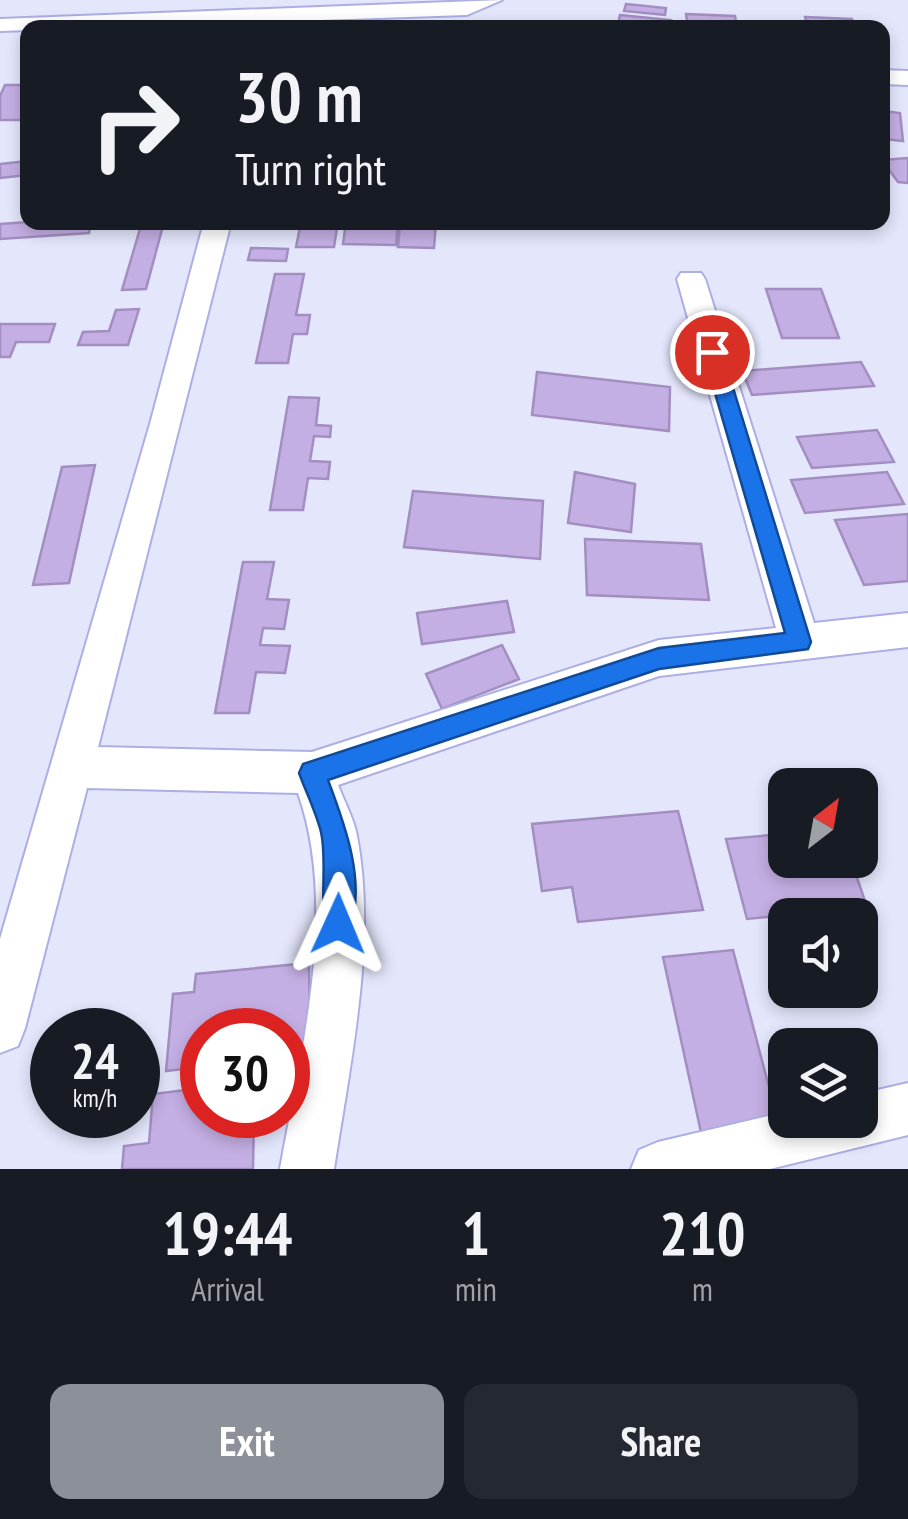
<!DOCTYPE html>
<html lang="en">
<head>
<meta charset="utf-8">
<style>
  :root { --surface:#171b24; --page:#242831; --text:#f1f3f6; --muted:#9ea1a6; --accent:#8c9099 }
  body { margin:0; font-family:"PT Sans Narrow",sans-serif; background:var(--page); color:var(--text); height:100vh; display:flex; flex-direction:column; font-size:38px; white-space:nowrap }
  * { box-sizing:border-box; margin:0 }
  p { font-size:32px; color:var(--muted) }
  .icon { flex:none; width:55px; height:55px; fill:none; stroke:currentColor; stroke-width:2; stroke-linecap:round; stroke-linejoin:round }
  .map { position:relative; height:1169px; overflow:hidden }
  .drawer { display:flex; flex-direction:column; background:var(--surface); flex:1 }
  .drawer>* { flex:none }
  .banner { position:absolute; left:20px; top:20px; width:870px; height:210px; border-radius:20px; box-shadow:0 5px 15px #0003; background:#171b24; color:var(--text); overflow:hidden }
  .needle { width:65px; rotate:31deg }
  .buttons { position:absolute; left:768px; top:768px; display:grid; gap:20px }
  .buttons a { display:grid; place-items:center; width:110px; height:110px; border-radius:20px; background:var(--surface); box-shadow:0 5px 15px #0003; font-size:50px }
  .speed { position:absolute; left:30px; top:1008px; display:flex; gap:20px; font-size:50px; font-weight:700; text-align:center }
  .speed>* { display:grid; place-content:center; width:130px; height:130px; border-radius:50%; background:var(--surface); box-shadow:0 5px 15px #0003; line-height:1 }
  .speed small { font-size:25px; font-weight:400 }
  .speed .limit { border:15px solid #d22; background:#fff; color:#111 }
  .pin { position:absolute; display:grid; place-items:center; width:85px; height:85px; color:#fff; margin:-42px; border:5px solid #fff; border-radius:50%; box-shadow:0 2px 10px #0007 }
  .me { position:absolute; width:110px; margin:-55px; rotate:1deg; stroke-linejoin:round; filter:drop-shadow(0 0 8px #0008) }
  .turn { display:flex; align-items:center; gap:35px; height:210px; padding:0 50px; font-size:45px }
  .turn .icon { width:130px; height:130px; stroke-width:2.5 }
  .turn b { display:block; font-size:70px; line-height:85px }
  .eta { display:flex; justify-content:space-evenly; align-items:center; height:170px; text-align:center }
  .eta b { font-size:60px; font-weight:800; line-height:70px }
  .action { display:flex; gap:20px; margin-top:auto; padding:20px 50px }
  .action a { flex:1; height:115px; border-radius:20px; background:var(--accent); color:#fff; font-size:40px; font-weight:800; line-height:115px; text-align:center }
  .action a+a { background:var(--page); color:var(--text) }
  .map>svg:first-child { display:block }
  .building { fill:#c4afe4; stroke:#a28ec1; stroke-width:2.5 }
  .lines { fill:none; stroke-linecap:round; stroke-linejoin:round }
  .street-casing { stroke:#acaee4; stroke-width:4 }
  .street { fill:#fff; fill-rule:evenodd }
  .route { fill:#1a73e8; stroke:#114b97; stroke-width:2.5 }
</style>
</head>
<body>
<div class="map">
<svg width="908" height="1169" viewBox="0 0 908 1169">
  <rect width="100%" height="100%" fill="#e4e6fc"/>
  <path class="building" d="M 626,4 L 666,8 L 665,15 L 624,11 Z
    M 686,14 L 735,16 L 737,28 L 688,28 Z
    M 620,15 L 671,20 L 670,28 L 617,28 Z
    M 805,17 L 852,19 L 855,28 L 808,28 Z
    M 5,85 L 28,85 L 28,120 L 0,120 L 0,96 Z
    M 883,111 L 900,113 L 903,141 L 885,139 Z
    M 908,158 L 908,183 L 898,182 L 882,160 Z
    M 28,161 L 28,175 L 0,178 L 0,164 Z
    M 28,222 L 91,222 L 89,233 L 0,239 L 0,224 Z
    M 142,222 L 164,222 L 146,289 L 122,290 Z
    M 301,222 L 338,222 L 334,247 L 296,247 Z
    M 346,222 L 398,222 L 396,245 L 343,244 Z
    M 400,222 L 436,222 L 434,248 L 398,247 Z
    M 251,248 L 288,249 L 286,261 L 248,260 Z
    M 275,274 L 304,274 L 296,315 L 310,315 L 307,334 L 293,334 L 288,363 L 256,363 Z
    M 766,289 L 821,289 L 839,338 L 782,338 Z
    M 139,309 L 128,345 L 78,345 L 83,332 L 109,331 L 116,310 Z
    M 0,324 L 55,324 L 49,342 L 16,342 L 10,357 L 0,357 Z
    M 861,362 L 874,386 L 752,395 L 742,371 Z
    M 537,372 L 670,387 L 669,431 L 532,415 Z
    M 289,397 L 319,398 L 316,425 L 331,426 L 330,437 L 314,436 L 310,461 L 330,462 L 328,479 L 308,478 L 303,510 L 270,510 Z
    M 877,430 L 894,462 L 812,468 L 797,437 Z
    M 95,465 L 69,583 L 33,585 L 62,467 Z
    M 575,472 L 635,484 L 631,532 L 568,523 Z
    M 887,472 L 904,504 L 805,513 L 791,480 Z
    M 413,491 L 543,501 L 540,559 L 404,547 Z
    M 908,514 L 908,581 L 864,585 L 835,520 Z
    M 585,539 L 701,544 L 709,600 L 587,595 Z
    M 243,562 L 274,562 L 267,599 L 289,600 L 284,629 L 263,628 L 260,645 L 290,646 L 285,673 L 256,672 L 249,713 L 215,713 Z
    M 507,601 L 514,632 L 422,644 L 417,613 Z
    M 502,645 L 519,679 L 442,709 L 426,674 Z
    M 785,802 L 785,860 L 851,860 L 867,907 L 747,919 L 726,839 L 783,834 L 772,803 Z
    M 678,811 L 703,910 L 578,922 L 572,887 L 542,891 L 532,824 Z
    M 733,950 L 780,1129 L 702,1137 L 663,957 Z
    M 309,963 L 310,1056 L 288,1058 L 288,1030 L 202,1030 L 202,1067 L 166,1071 L 173,994 L 194,992 L 196,974 Z
    M 202,1088 L 202,1115 L 254,1115 L 253,1169 L 122,1169 L 124,1146 L 149,1143 L 153,1094 Z"/>
  <g class="lines">
    <g class="street-casing">
      <path id="street" d="M 502,0 L 467,15 L 0,31 L 0,19 Z
        M 882,70 L 908,71 L 908,85 L 882,84 Z
        M 204,222 L 231,222 L 98,747 L 312,752 L 659,640 L 776,628 L 677,279 L 681,273 L 701,273 L 705,279 L 814,623 L 908,613 L 908,647 L 659,676 L 338,785 C 344,801 354,819 357,836 C 377,941 350,1064 334,1169 L 280,1169 C 301,1051 339,909 298,793 L 87,788 L 25,1028 L 18,1046 L 0,1053 L 0,939 L 150,424 Z
        M 908,1083 L 908,1135 L 770,1169 L 631,1169 L 639,1150 L 658,1142 L 785,1112 L 785,1120 L 860,1120 L 860,1094 Z"/>
    </g>
    <use href="#street" class="street"/>
  </g>
  <path class="route" d="M 712,345 L 722,352 L 811,642 L 808,649 L 659,669 L 328,780 C 345,825 368,886 348,934 L 338,938 L 328,934 C 318,911 328,862 321,832 C 316,812 306,792 299,773 L 303,764 L 659,648 L 785,633 L 703,352 Z"/>
</svg>
<div class="buttons">
<a><svg class="needle" viewBox="-14 -14 28 28"><path d="M0-13l5 13h-10z" fill="#e53935"/><path d="M0 13l5-13h-10z" fill="#9ea1a6"/></svg></a>
<a><svg class="icon" aria-label="sound" viewBox="0 0 24 24"><path d="M4 9h4l5-4v14l-5-4H4zM17 9q2 3 0 6"/></svg></a>
<a><svg class="icon" aria-label="layers" viewBox="0 0 24 24"><path d="M12 4l9 5-9 5-9-5zM3 14l9 5 9-5"/></svg></a>
</div>
<div class="speed"><div>24<small>km/h</small></div><div class="limit">30</div></div>
<div class="pin" style="left:712px;top:352px;background:#d93025"><svg class="icon" aria-label="arrive" viewBox="0 0 24 24"><path d="M6 21V4h12l-3 4 3 4H6"/></svg></div>
<svg class="me" style="left:338px;top:924px" viewBox="-20 -20 40 40"><path d="M0-17L14 15 0 8-14 15z" fill="#1a73e8" stroke="#fff" stroke-width="4"/></svg>
<div class="banner">
<div class="turn"><svg class="icon" aria-label="right" viewBox="0 0 24 24"><path d="M7 20v-9h11M14 6l5 5-5 5"/></svg><div><b>30 m</b>Turn right</div></div>
</div>
</div>
<section class="drawer">
<div class="eta">
<div><b>19:44</b><p>Arrival</p></div>
<div><b>1</b><p>min</p></div>
<div><b>210</b><p>m</p></div>
</div>
<div class="action"><a>Exit</a><a>Share</a></div>
</section>
</body>
</html>
